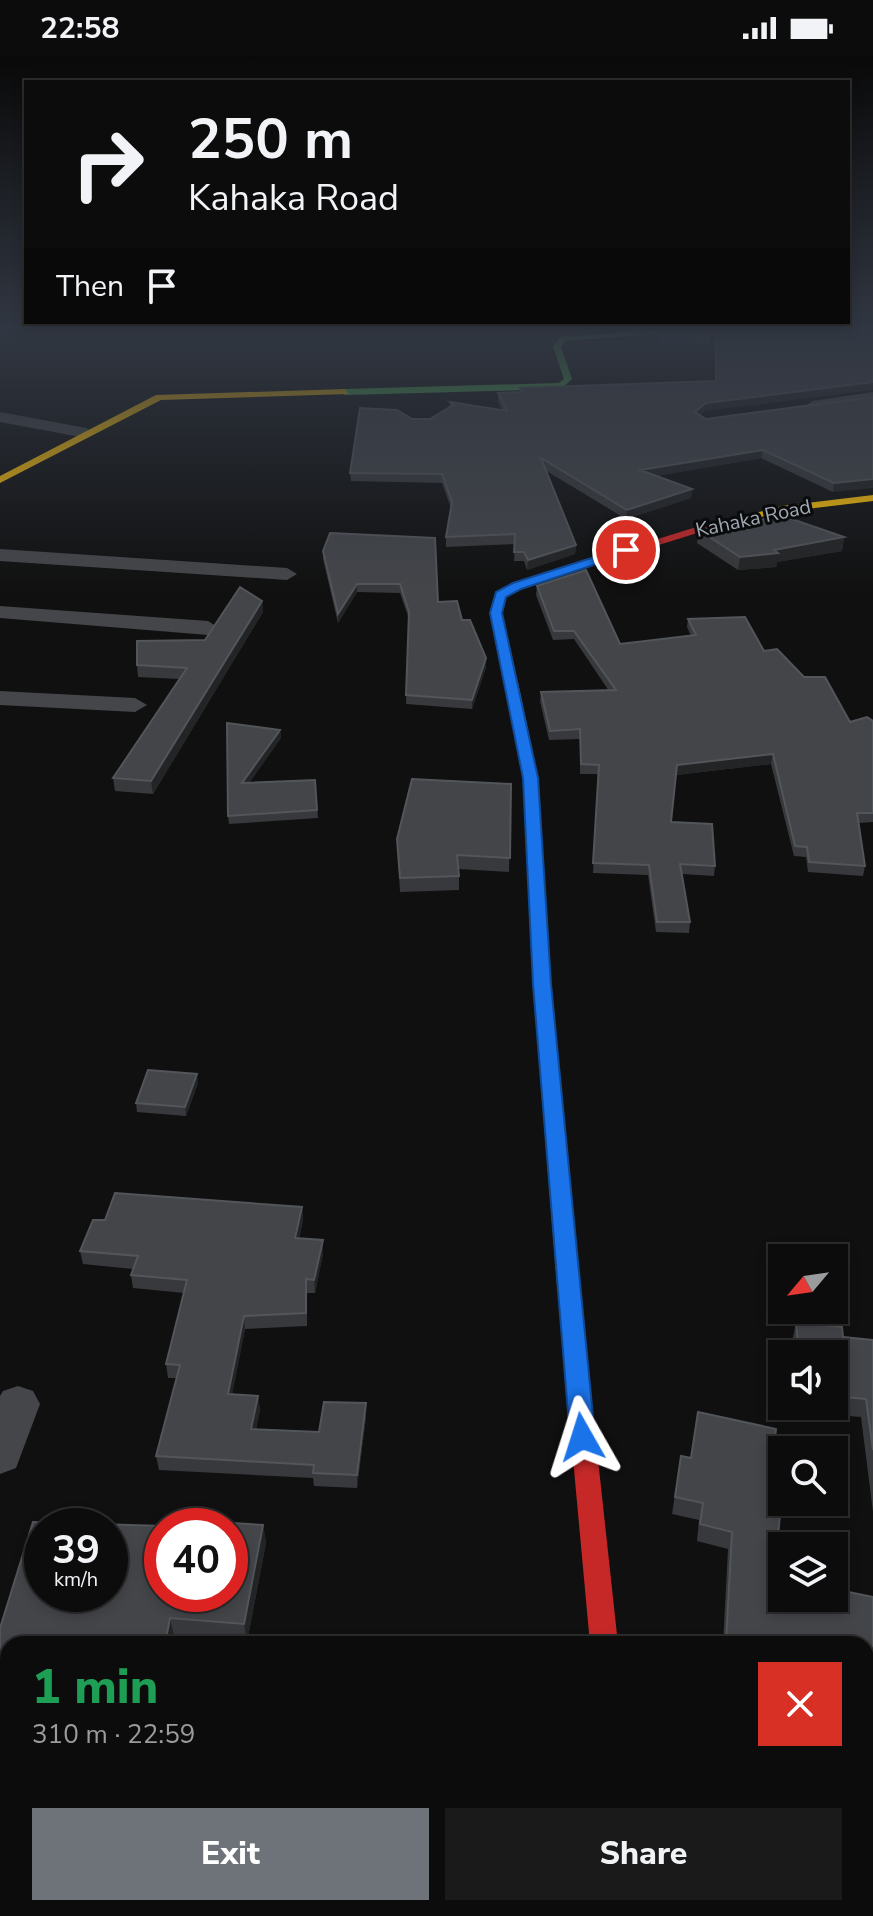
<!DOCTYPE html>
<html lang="en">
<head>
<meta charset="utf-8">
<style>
  :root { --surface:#0c0c0c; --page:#1a1a1a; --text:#f1f3f6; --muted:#9a9b9d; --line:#2c2c2d; --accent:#6e7379 }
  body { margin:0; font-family:"Nunito Sans",sans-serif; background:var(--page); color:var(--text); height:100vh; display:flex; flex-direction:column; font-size:30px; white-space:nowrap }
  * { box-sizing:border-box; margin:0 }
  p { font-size:26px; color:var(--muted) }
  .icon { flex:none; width:44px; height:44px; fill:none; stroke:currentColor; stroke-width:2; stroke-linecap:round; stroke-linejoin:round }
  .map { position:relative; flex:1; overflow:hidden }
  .sheet { position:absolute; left:0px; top:1580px; width:874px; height:280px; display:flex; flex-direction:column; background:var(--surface); border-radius:24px 24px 0 0; box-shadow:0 4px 12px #0003,0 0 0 2px var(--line) }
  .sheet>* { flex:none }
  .guide { position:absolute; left:24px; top:24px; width:826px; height:244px; border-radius:0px; box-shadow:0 4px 12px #0003,0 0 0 2px var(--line); background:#0c0c0c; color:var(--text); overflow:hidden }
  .needle { width:52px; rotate:241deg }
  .controls { position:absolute; left:768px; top:1188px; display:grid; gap:16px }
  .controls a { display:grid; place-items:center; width:80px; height:80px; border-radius:0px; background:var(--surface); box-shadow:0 4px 12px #0003,0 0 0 2px var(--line); font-size:40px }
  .speed { position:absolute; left:24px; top:1452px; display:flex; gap:16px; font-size:40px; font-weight:700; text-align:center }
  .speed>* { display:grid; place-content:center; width:104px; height:104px; border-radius:50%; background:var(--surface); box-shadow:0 4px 12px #0003,0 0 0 2px var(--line); line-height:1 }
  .speed small { font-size:20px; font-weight:400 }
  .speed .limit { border:12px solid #d22; background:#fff; color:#111 }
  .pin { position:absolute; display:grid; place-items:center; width:68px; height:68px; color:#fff; margin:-34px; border:4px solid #fff; border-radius:50%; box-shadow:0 2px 8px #0007 }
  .me { position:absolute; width:88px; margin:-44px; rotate:354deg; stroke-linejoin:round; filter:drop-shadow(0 0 6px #0008) }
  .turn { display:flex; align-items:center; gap:28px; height:168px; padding:0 32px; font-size:36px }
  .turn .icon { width:104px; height:104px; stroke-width:2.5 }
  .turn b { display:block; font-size:56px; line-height:68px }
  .then { display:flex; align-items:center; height:76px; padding:0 32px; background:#0003; gap:16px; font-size:30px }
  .round { display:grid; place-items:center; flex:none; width:84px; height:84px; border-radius:0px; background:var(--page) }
  .head { display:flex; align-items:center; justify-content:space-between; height:136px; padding:0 32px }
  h1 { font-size:48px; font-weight:800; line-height:60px; color:#1e9e55 }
  .action { display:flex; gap:16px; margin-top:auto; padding:16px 32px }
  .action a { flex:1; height:92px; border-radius:0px; background:var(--accent); color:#fff; font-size:32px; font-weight:800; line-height:92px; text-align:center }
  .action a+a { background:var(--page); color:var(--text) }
  .status { display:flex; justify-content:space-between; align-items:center; height:56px; padding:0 40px; background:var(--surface); direction:ltr }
  .status svg { height:22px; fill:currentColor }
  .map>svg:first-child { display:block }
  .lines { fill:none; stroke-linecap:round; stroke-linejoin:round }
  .street { fill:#444649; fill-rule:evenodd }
  .fast { fill:#4caf50; fill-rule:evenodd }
  .slow { fill:#ffc107; fill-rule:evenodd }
  .jam { fill:#c62828; fill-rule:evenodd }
  .wall { fill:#38393c }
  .shaded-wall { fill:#232425 }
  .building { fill:#434549; stroke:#525559; stroke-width:2; fill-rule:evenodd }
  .route { fill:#1a73e8; stroke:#114b97; stroke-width:2 }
  .labels { text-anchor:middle; stroke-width:6; stroke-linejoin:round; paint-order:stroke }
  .street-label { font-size:20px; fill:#a0a8b2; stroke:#0a0b0c }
</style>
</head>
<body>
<div class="status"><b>22:58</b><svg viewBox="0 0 49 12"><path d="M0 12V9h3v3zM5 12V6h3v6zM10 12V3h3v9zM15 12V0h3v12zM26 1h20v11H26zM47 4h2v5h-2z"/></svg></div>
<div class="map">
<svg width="873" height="1860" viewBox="0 0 873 1860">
  <rect width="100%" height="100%" fill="#101010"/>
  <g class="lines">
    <path class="street" d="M 873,336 L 873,346 L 813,355 L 805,350 L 813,345 Z
      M 0,356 L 86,372 L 94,377 L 86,382 L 0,366 Z
      M 0,493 L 287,512 L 297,518 L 287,524 L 0,505 Z
      M 0,550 L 208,565 L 219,572 L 208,579 L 0,562 Z
      M 0,635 L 135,642 L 147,649 L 135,656 L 0,649 Z
      M 18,1330 L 33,1335 L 40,1348 L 16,1412 L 0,1418 L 0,1340 L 3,1335 Z
      M 602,1852 L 660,1852 L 660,1860 L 602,1860 Z"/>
    <path class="fast" d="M 648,275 L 694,275 L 565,285 L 561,291 L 572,323 L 561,333 L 345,339 L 341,336 L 345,333 L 559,327 L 564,323 L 553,291 L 560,281 Z"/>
    <path class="slow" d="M 345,333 L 348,338 L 161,344 L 0,427 L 0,420 L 156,339 Z
      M 873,439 L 873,445 L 782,456 L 706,474 L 701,471 L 782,450 Z
      M 511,623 L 518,627 L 538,722 L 551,928 L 579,1228 L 576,1234 L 568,1237 L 560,1234 L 557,1228 L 533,928 L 524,722 L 504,627 Z"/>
    <path class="jam" d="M 706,468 L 710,469 L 710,473 L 521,532 L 506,541 L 502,557 L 518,627 L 516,630 L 506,630 L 490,557 L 497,536 L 513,528 Z
      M 568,1219 L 576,1222 L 579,1228 L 618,1588 L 590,1588 L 557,1228 L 560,1222 Z"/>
  </g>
  <path class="wall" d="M 714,275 L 709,288 L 658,286 L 658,279 Z
    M 715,275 L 873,275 L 705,355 L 700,359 L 706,363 L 873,341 L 833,436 L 761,402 L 656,420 L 692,433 L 691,442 L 626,463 L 545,414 L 576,489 L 575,498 L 527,514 L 524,505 L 514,505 L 515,488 L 446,491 L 446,481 L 451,452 L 442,427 L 351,425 L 350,417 L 412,363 L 430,363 L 450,351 L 450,346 L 502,355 L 498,345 L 498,337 L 520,336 L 520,332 L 715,325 Z
    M 699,474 L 844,481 L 842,495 L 777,506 L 776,511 L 738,514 L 697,487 Z
    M 323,495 L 438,546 L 462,564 L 486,611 L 472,653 L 406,648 L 409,563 L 400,537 L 357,536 L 338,567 L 323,503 Z
    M 537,530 L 620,588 L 691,580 L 687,571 L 688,563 L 764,595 L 804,621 L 850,666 L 873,665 L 873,766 L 859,767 L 865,810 L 863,820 L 808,816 L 806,801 L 794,800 L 771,708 L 676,719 L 671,766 L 715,810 L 714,820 L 682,818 L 690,866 L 689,877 L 656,876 L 648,819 L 593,817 L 598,718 L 580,718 L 580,683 L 549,684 L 540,645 L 541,636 L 609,635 L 574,583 L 553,584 L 536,539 Z
    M 262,545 L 263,556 L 153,738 L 115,735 L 113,722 L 179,623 L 138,621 L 137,609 L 205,584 Z
    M 280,674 L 281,682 L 249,727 L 315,724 L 318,762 L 229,768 L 228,760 Z
    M 511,728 L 509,816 L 459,813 L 459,834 L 400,836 L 397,783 Z
    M 198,1027 L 186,1060 L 137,1056 L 136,1047 Z
    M 302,1151 L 303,1164 L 299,1183 L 323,1198 L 315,1237 L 307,1237 L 307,1270 L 245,1273 L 232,1338 L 258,1340 L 260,1354 L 256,1373 L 319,1376 L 366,1347 L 366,1361 L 357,1432 L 314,1430 L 313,1422 L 159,1414 L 156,1400 L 177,1322 L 168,1322 L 166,1308 L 184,1237 L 133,1232 L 131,1219 L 133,1213 L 83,1208 L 80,1195 L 105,1164 Z
    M 796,1267 L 843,1281 L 873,1284 L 873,1456 L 861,1361 L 799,1356 L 798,1350 L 834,1350 L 834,1298 L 793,1298 L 792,1286 Z
    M 681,1400 L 770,1425 L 774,1522 L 873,1541 L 873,1708 L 866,1707 L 866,1588 L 723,1588 L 728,1493 L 697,1485 L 699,1464 L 672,1458 Z
    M 263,1469 L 266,1487 L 247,1586 L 174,1580 L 8,1588 L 8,1615 L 0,1614 L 0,1572 L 162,1538 Z"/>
  <path class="shaded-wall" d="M 873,326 L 873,334 L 705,355 L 694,364 L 695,356 L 706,347 Z
    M 763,394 L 761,402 L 639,423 L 640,414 Z
    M 873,423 L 873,432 L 833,436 L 834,427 Z
    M 692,433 L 691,442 L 626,463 L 627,454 Z
    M 844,481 L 842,495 L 777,506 L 776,511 L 738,514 L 740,501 Z
    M 576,489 L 575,498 L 527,514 L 528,504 Z
    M 357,528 L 357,536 L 338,567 L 338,558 Z
    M 262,545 L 263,556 L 153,738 L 151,725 Z
    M 486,602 L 486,611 L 472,653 L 472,644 Z
    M 280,674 L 281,682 L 243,735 L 242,727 Z
    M 773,698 L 771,708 L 676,719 L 677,709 Z
    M 197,1018 L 198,1027 L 186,1060 L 185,1051 Z
    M 302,1151 L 303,1164 L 296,1195 L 295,1182 Z
    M 323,1184 L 323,1198 L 315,1237 L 314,1224 Z
    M 244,1260 L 245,1273 L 230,1351 L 228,1338 Z
    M 258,1340 L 260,1354 L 253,1386 L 251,1373 Z
    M 366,1347 L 366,1361 L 357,1432 L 357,1419 Z
    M 263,1469 L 266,1487 L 247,1586 L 244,1568 Z
    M 170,1562 L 174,1580 L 172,1588 L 165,1588 Z"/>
  <path class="building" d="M 693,275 L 712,275 L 709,280 L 658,279 L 691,277 Z
    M 716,275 L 873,275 L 873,326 L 706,347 L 695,356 L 706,363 L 873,341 L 873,423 L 834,427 L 763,394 L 640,414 L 692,433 L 627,454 L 541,402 L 576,489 L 528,504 L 524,496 L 514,496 L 515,478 L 446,481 L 452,446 L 442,418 L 350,417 L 360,352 L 397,354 L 412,363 L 430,363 L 453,349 L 450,346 L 507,355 L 498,337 L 523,336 L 520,332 L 716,325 Z
    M 783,460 L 844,481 L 774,494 L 778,497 L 740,501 L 699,474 Z
    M 330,477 L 435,482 L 438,546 L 457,545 L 462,564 L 470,564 L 486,602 L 472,644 L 406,639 L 409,556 L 400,528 L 357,528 L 338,558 L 323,495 Z
    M 586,514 L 620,588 L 696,579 L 688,563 L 745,561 L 764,595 L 777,593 L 804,621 L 825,621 L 850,666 L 867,661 L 873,665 L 873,757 L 857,757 L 865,810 L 809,806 L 807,791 L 795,790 L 773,698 L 677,709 L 671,766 L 712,768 L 715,810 L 680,808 L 690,866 L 657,866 L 649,809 L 593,807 L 599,709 L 581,708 L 580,673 L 550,675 L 541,636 L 616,634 L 574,575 L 554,575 L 537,530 Z
    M 240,531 L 262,545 L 151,725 L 113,722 L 187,612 L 137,609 L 137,585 L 205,584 Z
    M 227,667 L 280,674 L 242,727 L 315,724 L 317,754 L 228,760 Z
    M 412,723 L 511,728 L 510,802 L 457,799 L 459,820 L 400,822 L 397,783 Z
    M 148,1014 L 197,1018 L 185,1051 L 136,1047 Z
    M 115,1137 L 302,1151 L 295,1182 L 323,1184 L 314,1224 L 306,1223 L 306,1257 L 244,1260 L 228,1338 L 258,1340 L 251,1373 L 319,1376 L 324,1346 L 366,1347 L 357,1419 L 313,1417 L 314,1409 L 156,1400 L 180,1309 L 166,1308 L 187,1224 L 131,1219 L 138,1200 L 80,1195 L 93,1164 L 105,1164 Z
    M 796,1267 L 842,1271 L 843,1281 L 873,1284 L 873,1394 L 866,1343 L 834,1340 L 834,1298 L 799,1298 Z
    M 698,1356 L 776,1373 L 770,1425 L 782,1429 L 782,1438 L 774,1522 L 782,1524 L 782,1542 L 834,1542 L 834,1533 L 873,1541 L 873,1691 L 866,1689 L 866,1588 L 733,1588 L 726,1586 L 732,1476 L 700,1468 L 703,1447 L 675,1441 L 681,1400 L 691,1402 Z
    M 202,1465 L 263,1469 L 244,1568 L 170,1562 L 165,1588 L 8,1588 L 8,1598 L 0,1597 L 0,1572 L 33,1466 L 162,1470 L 162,1538 L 230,1538 L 230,1470 L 200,1470 ZM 42,1470 L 110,1470 L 110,1538 L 42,1538 Z
    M 107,1852 L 239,1852 L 237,1860 L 106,1860 Z"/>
  <linearGradient id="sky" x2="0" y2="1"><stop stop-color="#090909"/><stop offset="0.51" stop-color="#313742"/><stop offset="1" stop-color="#313742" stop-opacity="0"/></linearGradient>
  <rect width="873" height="536" fill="url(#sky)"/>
  <path class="route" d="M 626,491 L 630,497 L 521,533 L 506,541 L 502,557 L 538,722 L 551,928 L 595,1381 L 591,1389 L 582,1392 L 573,1389 L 570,1381 L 533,928 L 523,722 L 490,557 L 496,536 L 513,527 Z"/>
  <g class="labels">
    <g class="street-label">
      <text transform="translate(753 462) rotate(-12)" y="7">Kahaka Road</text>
    </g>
  </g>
</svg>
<div class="controls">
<a><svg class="needle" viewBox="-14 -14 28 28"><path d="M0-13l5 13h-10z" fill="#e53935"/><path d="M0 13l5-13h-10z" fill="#9a9b9d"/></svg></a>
<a><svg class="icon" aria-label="sound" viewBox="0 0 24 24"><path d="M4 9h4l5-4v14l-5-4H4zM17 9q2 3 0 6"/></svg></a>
<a><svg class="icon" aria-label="search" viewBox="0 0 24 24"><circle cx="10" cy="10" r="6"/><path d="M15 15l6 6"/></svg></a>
<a><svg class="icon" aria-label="layers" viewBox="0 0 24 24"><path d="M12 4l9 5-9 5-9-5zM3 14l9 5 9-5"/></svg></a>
</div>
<div class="speed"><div>39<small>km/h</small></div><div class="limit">40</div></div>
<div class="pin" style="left:626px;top:494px;background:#d93025"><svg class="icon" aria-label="arrive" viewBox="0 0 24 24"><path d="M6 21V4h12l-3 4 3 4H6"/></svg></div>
<svg class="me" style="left:582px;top:1381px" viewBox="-20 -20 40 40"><path d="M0-17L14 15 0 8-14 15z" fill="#1a73e8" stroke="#fff" stroke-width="4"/></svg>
<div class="guide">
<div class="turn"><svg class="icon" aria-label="right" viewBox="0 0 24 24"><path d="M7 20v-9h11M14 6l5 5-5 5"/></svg><div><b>250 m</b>Kahaka Road</div></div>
<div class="then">Then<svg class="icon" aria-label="arrive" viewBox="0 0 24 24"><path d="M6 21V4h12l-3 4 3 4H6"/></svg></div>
</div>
<section class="sheet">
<div class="head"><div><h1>1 min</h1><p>310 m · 22:59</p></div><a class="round" style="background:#d93025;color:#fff"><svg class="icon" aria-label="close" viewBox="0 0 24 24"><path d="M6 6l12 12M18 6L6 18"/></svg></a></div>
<div class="action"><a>Exit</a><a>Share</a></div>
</section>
</div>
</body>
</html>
